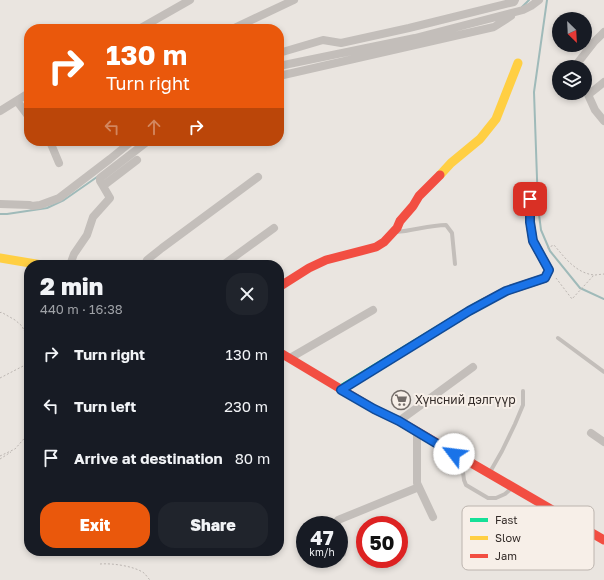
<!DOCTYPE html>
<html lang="en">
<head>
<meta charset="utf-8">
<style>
  :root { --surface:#171b24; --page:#20242c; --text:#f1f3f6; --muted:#9ea1a6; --accent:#ea580c }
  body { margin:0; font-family:"Golos Text",sans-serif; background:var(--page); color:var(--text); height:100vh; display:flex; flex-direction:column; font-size:15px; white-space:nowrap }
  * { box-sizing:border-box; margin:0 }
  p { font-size:13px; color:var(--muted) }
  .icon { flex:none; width:22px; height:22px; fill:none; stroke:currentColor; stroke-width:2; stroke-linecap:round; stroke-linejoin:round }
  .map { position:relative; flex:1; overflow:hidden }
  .sheet { position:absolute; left:24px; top:260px; width:260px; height:296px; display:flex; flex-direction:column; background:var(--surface); border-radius:16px; box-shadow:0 2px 6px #0003 }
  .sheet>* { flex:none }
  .banner { position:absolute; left:24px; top:24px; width:260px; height:122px; border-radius:16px; box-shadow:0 2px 6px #0003; background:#ea580c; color:#fff; overflow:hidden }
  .needle { width:26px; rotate:156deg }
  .buttons { position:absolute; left:552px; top:12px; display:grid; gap:8px }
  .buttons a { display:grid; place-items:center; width:40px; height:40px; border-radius:50%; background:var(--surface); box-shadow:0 2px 6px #0003; font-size:20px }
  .speed { position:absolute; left:296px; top:516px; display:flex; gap:8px; font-size:20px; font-weight:700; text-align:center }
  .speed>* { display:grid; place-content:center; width:52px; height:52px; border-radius:50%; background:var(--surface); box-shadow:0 2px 6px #0003; line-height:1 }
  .speed small { font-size:10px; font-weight:400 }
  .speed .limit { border:6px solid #d22; background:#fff; color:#111 }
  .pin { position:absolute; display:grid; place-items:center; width:34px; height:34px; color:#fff; margin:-17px; border-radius:8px; box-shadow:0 2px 6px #0006 }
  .me { position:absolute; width:44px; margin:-22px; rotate:300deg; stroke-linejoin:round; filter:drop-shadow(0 0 3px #0008) }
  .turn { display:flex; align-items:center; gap:14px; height:84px; padding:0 16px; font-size:18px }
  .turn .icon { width:52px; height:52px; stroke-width:2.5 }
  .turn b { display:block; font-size:28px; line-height:34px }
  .lanes { display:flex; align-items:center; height:38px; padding:0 16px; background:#0003; justify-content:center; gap:20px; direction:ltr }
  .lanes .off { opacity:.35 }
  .round { display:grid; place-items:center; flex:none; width:42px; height:42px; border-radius:16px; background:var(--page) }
  .overview { display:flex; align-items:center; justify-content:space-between; height:68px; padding:0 16px }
  h1 { font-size:24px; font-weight:800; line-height:30px }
  .action { display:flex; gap:8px; margin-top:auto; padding:8px 16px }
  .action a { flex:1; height:46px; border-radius:16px; background:var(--accent); color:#fff; font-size:16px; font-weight:800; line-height:46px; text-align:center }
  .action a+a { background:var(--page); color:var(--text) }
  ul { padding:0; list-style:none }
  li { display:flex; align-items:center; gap:12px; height:52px; padding:0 16px }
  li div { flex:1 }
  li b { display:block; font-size:15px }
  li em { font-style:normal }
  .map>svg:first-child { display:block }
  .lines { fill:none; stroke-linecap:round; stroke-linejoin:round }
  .stream { stroke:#9fbab9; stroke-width:2 }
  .path { stroke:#bcb6b2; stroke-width:1; stroke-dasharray:2 2; stroke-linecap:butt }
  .lane { stroke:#c3beba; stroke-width:4 }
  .street { stroke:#c3beba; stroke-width:8 }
  .fast { stroke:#16e098; stroke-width:9 }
  .slow { stroke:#ffcf43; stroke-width:9 }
  .jam { stroke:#f24e42; stroke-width:9 }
  .route-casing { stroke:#114b97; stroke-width:10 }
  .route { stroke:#1a73e8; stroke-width:7 }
  .labels { text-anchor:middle; stroke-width:4; stroke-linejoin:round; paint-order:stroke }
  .poi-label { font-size:12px; fill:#332b28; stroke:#f7efe8; text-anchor:start }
  .key { fill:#f7efe8; stroke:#bcb4ae; stroke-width:1 }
  .key-label { font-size:11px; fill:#332b28 }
</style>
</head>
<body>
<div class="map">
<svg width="604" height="580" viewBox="0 0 604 580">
  <rect width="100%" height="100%" fill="#eae5e0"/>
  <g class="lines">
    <path class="stream" d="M 547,0 L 534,92 L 538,207 L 541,230 L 550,251 L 580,288 L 604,299
      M 522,7 L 529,0
      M 0,214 L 7,214 L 47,208 L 64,200 L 97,177"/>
    <path class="path" d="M 547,248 L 554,245 C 565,258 576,273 594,275 L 572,299 L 556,278
      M 595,275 L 604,274
      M 0,313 L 1,312 L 15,320 L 22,326 L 29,341
      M 0,378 L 29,363
      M 0,456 L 15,449 L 29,433
      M 0,459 L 11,452
      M 100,564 C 112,563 134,566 144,573 C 146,575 148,578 150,580"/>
    <path class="lane" d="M 396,232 C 413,231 429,225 446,225 L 452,233 L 455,264
      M 558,338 L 604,372
      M 466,462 L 463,472 L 464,480 L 466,485 L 488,498 L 496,498 L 505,494 L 512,488
      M 490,472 L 502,451 L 515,424 L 523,405 L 523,391"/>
    <path class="street" d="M 139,29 L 190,0
      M 232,29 L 294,0
      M 279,53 L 323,40 L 341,43 L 409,28 L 514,2 L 515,0
      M 279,66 L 415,38 L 523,10 L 531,6 L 539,0
      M 577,67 L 576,65 L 594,42 L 604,32
      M 279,76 L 494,27 L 511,16
      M 585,88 L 595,110 L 604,121
      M 588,95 L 604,82
      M 17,101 L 29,117
      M 0,111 L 29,93
      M 48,141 L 51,144 L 59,163
      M 103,186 L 100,181 L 100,178 L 148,141
      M 0,204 L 30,205 L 32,206 L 40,205 L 59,198 L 110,159 L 132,141
      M 70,265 L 74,254 L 87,235 L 93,217 L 110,198 L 103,186 L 137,160
      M 145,265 L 147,260 L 162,248 L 258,177
      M 223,265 L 274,228
      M 290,358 L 373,310
      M 399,421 L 473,367
      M 417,433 L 417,483 L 433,517
      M 591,433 L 604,442
      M 335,525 L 338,520 L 419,487
      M 339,545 L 342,553"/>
    <path class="fast" d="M 341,389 L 469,311 L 485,302"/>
    <path class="slow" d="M 440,175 L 451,163 L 480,139 L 496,119 L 518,63
      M 0,258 L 42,265"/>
    <path class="jam" d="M 279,287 L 309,268 L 326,260 L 376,247 L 384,242 L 397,228 L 400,221 L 413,206 L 419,196 L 440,175
      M 485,302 L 506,291 L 545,278 L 549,270 L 533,241 L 530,222 L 530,199
      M 279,352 L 374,409 L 399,421 L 604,540"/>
  </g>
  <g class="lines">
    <g class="route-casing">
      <path id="route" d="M 454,454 L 399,421 L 374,409 L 341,390 L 469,311 L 506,291 L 545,278 L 549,270 L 533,241 L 530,222 L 530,199"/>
    </g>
    <use href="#route" class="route"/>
  </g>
  <defs>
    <g id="supermarket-ring" transform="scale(1)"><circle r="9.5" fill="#f7efe8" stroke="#736c68" stroke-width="1.5"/><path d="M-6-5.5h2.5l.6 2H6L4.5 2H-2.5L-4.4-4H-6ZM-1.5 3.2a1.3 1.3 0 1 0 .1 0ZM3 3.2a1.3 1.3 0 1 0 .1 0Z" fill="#736c68"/></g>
  </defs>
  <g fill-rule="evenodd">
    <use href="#supermarket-ring" x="401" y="400"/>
  </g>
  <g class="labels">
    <g class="poi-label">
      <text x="415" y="404">Хүнсний дэлгүүр</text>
    </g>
  </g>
  <rect x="462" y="506" width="132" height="64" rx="6" class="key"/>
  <rect x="470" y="518" width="18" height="4" fill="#16e098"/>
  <rect x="470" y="536" width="18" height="4" fill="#ffcf43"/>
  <rect x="470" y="554" width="18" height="4" fill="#f24e42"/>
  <g class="key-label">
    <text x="495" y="524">Fast</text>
    <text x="495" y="542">Slow</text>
    <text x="495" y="560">Jam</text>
  </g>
</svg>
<div class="buttons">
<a><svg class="needle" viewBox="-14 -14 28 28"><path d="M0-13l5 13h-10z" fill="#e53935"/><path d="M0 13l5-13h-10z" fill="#9ea1a6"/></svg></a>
<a><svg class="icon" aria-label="layers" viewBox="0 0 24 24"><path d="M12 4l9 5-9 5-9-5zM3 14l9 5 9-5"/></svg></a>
</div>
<div class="speed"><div>47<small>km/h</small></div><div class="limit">50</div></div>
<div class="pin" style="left:530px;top:199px;background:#d93025"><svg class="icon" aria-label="arrive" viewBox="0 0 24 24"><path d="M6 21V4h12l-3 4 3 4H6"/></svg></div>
<svg class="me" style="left:454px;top:454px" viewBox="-20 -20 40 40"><circle r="19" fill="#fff"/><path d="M0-13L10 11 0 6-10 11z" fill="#1a73e8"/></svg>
<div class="banner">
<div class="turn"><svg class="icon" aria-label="right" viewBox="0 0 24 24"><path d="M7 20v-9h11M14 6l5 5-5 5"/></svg><div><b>130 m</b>Turn right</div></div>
<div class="lanes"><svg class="icon off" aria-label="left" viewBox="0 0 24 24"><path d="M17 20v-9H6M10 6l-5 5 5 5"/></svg><svg class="icon off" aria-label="ahead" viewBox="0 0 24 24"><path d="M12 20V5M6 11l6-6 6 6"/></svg><svg class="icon" aria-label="right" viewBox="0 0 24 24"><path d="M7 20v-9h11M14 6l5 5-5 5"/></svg></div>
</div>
<section class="sheet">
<div class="overview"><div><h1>2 min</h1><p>440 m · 16:38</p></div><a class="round"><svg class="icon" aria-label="close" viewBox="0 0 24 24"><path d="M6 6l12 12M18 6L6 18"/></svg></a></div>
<ul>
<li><svg class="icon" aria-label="right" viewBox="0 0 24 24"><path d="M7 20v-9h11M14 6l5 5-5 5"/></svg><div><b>Turn right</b></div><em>130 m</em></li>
<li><svg class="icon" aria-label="left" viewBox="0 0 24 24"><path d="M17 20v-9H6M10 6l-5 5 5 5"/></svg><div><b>Turn left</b></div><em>230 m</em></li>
<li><svg class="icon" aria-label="arrive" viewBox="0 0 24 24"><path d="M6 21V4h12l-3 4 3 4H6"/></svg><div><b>Arrive at destination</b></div><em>80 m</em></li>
</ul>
<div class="action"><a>Exit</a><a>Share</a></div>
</section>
</div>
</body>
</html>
